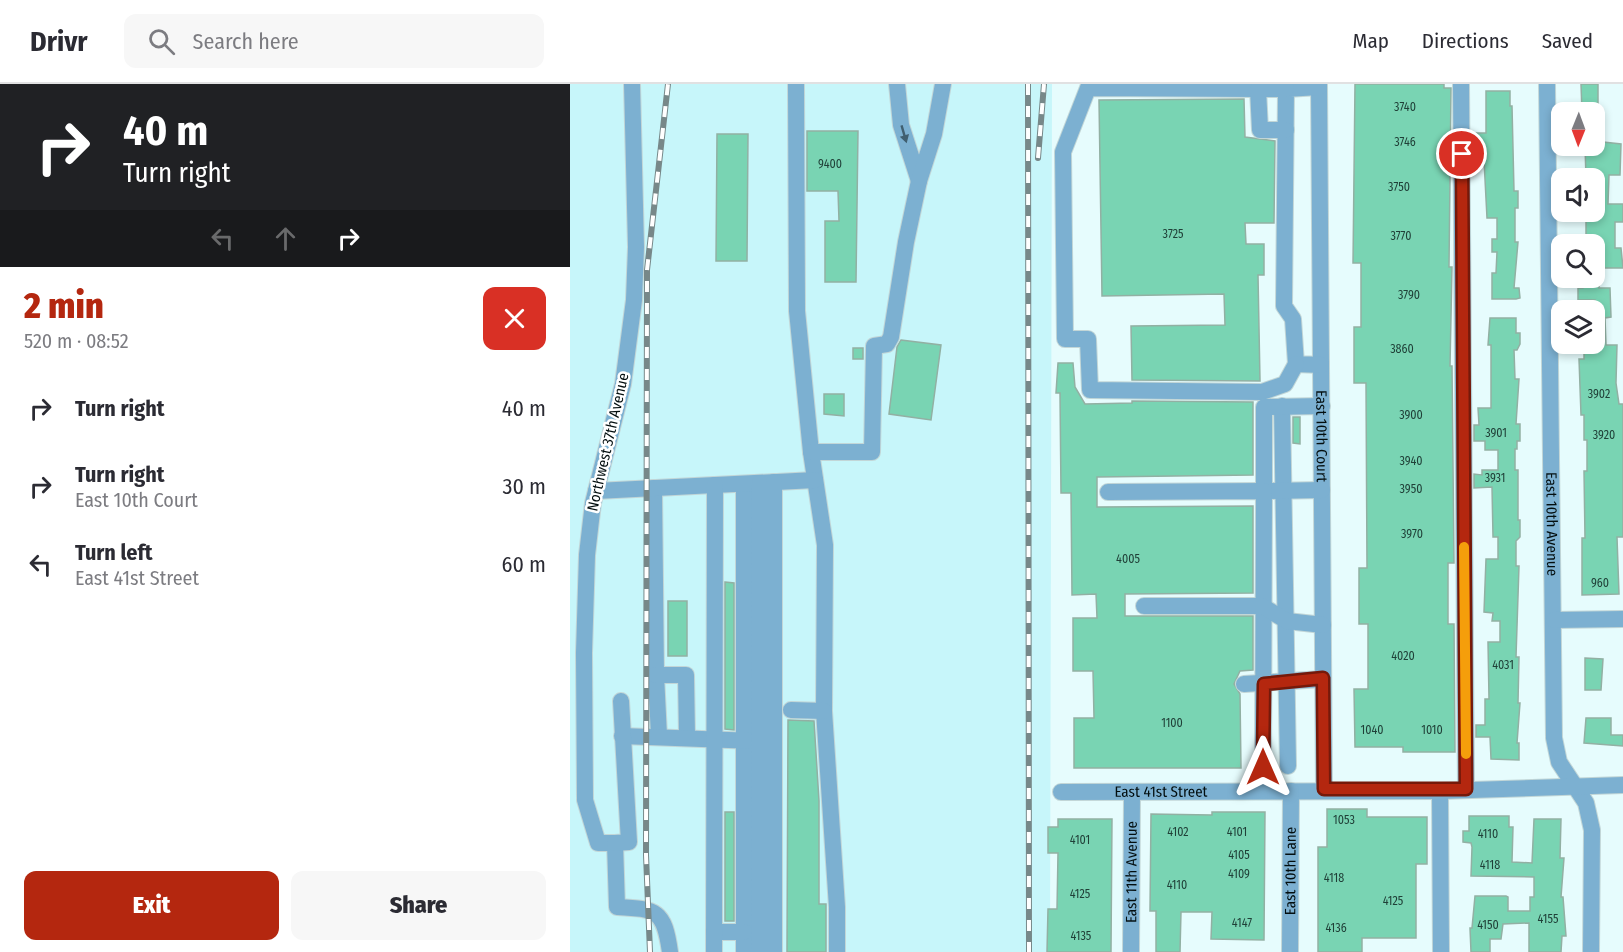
<!DOCTYPE html>
<html lang="en">
<head>
<meta charset="utf-8">
<style>
  :root { --surface:#fff; --page:#f7f7f7; --text:#2b2b33; --muted:#7c7c81; --line:#e1e1e2; --accent:#b4270f }
  body { margin:0; font-family:"Fira Sans Condensed",sans-serif; background:var(--page); color:var(--text); height:100vh; display:flex; flex-direction:column; font-size:22px; white-space:nowrap }
  * { box-sizing:border-box; margin:0 }
  p { font-size:20px; color:var(--muted) }
  .icon { flex:none; width:33px; height:33px; fill:none; stroke:currentColor; stroke-width:2; stroke-linecap:round; stroke-linejoin:round }
  .map { position:relative; flex:1; overflow:hidden }
  .side { display:flex; flex-direction:column; background:var(--surface); width:570px }
  .side>* { flex:none }
  .hud { background:#202124; color:#fff; overflow:hidden }
  .needle { width:39px; rotate:181deg }
  .buttons { position:absolute; left:981px; top:18px; display:grid; gap:12px }
  .buttons a { display:grid; place-items:center; width:54px; height:54px; border-radius:12px; background:var(--surface); box-shadow:0 3px 9px #0003; font-size:30px }
  .pin { position:absolute; display:grid; place-items:center; width:51px; height:51px; color:#fff; margin:-26px; border:3px solid #fff; border-radius:50%; box-shadow:0 2px 6px #0007 }
  .me { position:absolute; width:66px; margin:-33px; rotate:0deg; stroke-linejoin:round; filter:drop-shadow(0 0 4px #0008) }
  .turn { display:flex; align-items:center; gap:21px; height:126px; padding:0 24px; font-size:27px }
  .turn .icon { width:78px; height:78px; stroke-width:2.5 }
  .turn b { display:block; font-size:42px; line-height:51px }
  .lanes { display:flex; align-items:center; height:57px; padding:0 24px; background:#0003; justify-content:center; gap:30px; direction:ltr }
  .lanes .off { opacity:.35 }
  .round { display:grid; place-items:center; flex:none; width:63px; height:63px; border-radius:12px; background:var(--page) }
  .summary { display:flex; align-items:center; justify-content:space-between; height:102px; padding:0 24px }
  h1 { font-size:36px; font-weight:800; line-height:45px; color:var(--accent) }
  .button { display:flex; gap:12px; margin-top:auto; padding:12px 24px }
  .button a { flex:1; height:69px; border-radius:12px; background:var(--accent); color:#fff; font-size:24px; font-weight:800; line-height:69px; text-align:center }
  .button a+a { background:var(--page); color:var(--text) }
  ul { padding:0; list-style:none }
  li { display:flex; align-items:center; gap:18px; height:78px; padding:0 24px }
  li div { flex:1 }
  li b { display:block; font-size:22px }
  li em { font-style:normal }
  header { display:flex; align-items:center; gap:36px; box-sizing:border-box; height:84px; padding:0 30px; background:var(--surface); border-bottom:2px solid var(--line) }
  header strong { font-size:28px }
  nav { display:flex; gap:33px; margin-inline-start:auto; font-size:21px }
  .search { width:420px; height:54px; background:var(--page); display:flex; align-items:center; gap:15px; box-sizing:border-box; padding:0 21px; border-radius:12px; color:var(--muted); font-size:22px }
  main { display:flex; flex:1; min-height:0 }
  .map>svg:first-child { display:block }
  .built { fill:#c7f6fa }
  .building { fill:#79d4b3; stroke:#92b0a3; stroke-width:1.5 }
  .lines { fill:none; stroke-linecap:round; stroke-linejoin:round }
  .minor-casing { stroke:#c2d6d7; stroke-width:18 }
  .minor { stroke:#7cb0d1; stroke-width:16 }
  .rail-casing { stroke:#778889; stroke-width:6 }
  .rail { stroke:#fff; stroke-width:4; stroke-dasharray:11; stroke-linecap:butt }
  .oneway { fill:#405f70 }
  .route-casing { stroke:#75190a; stroke-width:15 }
  .route { stroke:#b4270f; stroke-width:10 }
  .slow { stroke:#f59e0b; stroke-width:10 }
  .labels { text-anchor:middle; stroke-width:5; stroke-linejoin:round; paint-order:stroke }
  .number-label { font-size:12px; fill:#204038 }
  .street-label { font-size:15px; fill:#030e0f; stroke:#fff }
</style>
</head>
<body>
<header>
<strong>Drivr</strong>
<div class="search"><svg class="icon" aria-label="search" viewBox="0 0 24 24"><circle cx="10" cy="10" r="6"/><path d="M15 15l6 6"/></svg>Search here</div>
<nav><a>Map</a><a>Directions</a><a>Saved</a></nav>
</header>
<main>
<section class="side">
<div class="hud">
<div class="turn"><svg class="icon" aria-label="right" viewBox="0 0 24 24"><path d="M7 20v-9h11M14 6l5 5-5 5"/></svg><div><b>40 m</b>Turn right</div></div>
<div class="lanes"><svg class="icon off" aria-label="left" viewBox="0 0 24 24"><path d="M17 20v-9H6M10 6l-5 5 5 5"/></svg><svg class="icon off" aria-label="ahead" viewBox="0 0 24 24"><path d="M12 20V5M6 11l6-6 6 6"/></svg><svg class="icon" aria-label="right" viewBox="0 0 24 24"><path d="M7 20v-9h11M14 6l5 5-5 5"/></svg></div>
</div>
<div class="summary"><div><h1>2 min</h1><p>520 m · 08:52</p></div><a class="round" style="background:#d93025;color:#fff"><svg class="icon" aria-label="close" viewBox="0 0 24 24"><path d="M6 6l12 12M18 6L6 18"/></svg></a></div>
<ul>
<li><svg class="icon" aria-label="right" viewBox="0 0 24 24"><path d="M7 20v-9h11M14 6l5 5-5 5"/></svg><div><b>Turn right</b></div><em>40 m</em></li>
<li><svg class="icon" aria-label="right" viewBox="0 0 24 24"><path d="M7 20v-9h11M14 6l5 5-5 5"/></svg><div><b>Turn right</b><p>East 10th Court</p></div><em>30 m</em></li>
<li><svg class="icon" aria-label="left" viewBox="0 0 24 24"><path d="M17 20v-9H6M10 6l-5 5 5 5"/></svg><div><b>Turn left</b><p>East 41st Street</p></div><em>60 m</em></li>
</ul>
<div class="button"><a>Exit</a><a>Share</a></div>
</section>
<div class="map">
<svg width="1053" height="868" viewBox="0 0 1053 868">
  <rect width="100%" height="100%" fill="#e6fcfd"/>
  <path class="built" d="M 0,0 L 482,0 L 480,868 L 0,868 Z"/>
  <path class="building" d="M 785,0 L 874,0 L 874,4 L 881,4 L 879,183 L 882,183 L 880,282 L 882,282 L 884,479 L 878,479 L 878,540 L 884,540 L 885,668 L 833,668 L 833,663 L 785,663 L 784,605 L 798,605 L 798,540 L 789,540 L 789,484 L 797,484 L 796,299 L 784,299 L 784,243 L 791,243 L 791,179 L 783,179 Z
    M 1011,0 L 1028,0 L 1028,28 L 1012,28 Z
    M 916,7 L 940,7 L 940,22 L 942,22 L 944,107 L 948,107 L 948,124 L 945,124 L 945,158 L 948,158 L 944,204 L 949,204 L 950,214 L 946,215 L 922,215 L 922,189 L 926,189 L 927,168 L 922,168 L 922,155 L 927,155 L 927,134 L 917,134 L 914,76 L 902,75 L 902,49 L 916,49 Z
    M 674,15 L 675,53 L 705,57 L 704,139 L 675,139 L 676,160 L 694,160 L 694,191 L 688,191 L 690,297 L 562,296 L 561,242 L 655,241 L 654,210 L 532,212 L 529,16 Z
    M 237,47 L 288,47 L 286,198 L 255,198 L 255,137 L 269,137 L 268,107 L 237,107 Z
    M 147,50 L 178,50 L 177,177 L 146,177 Z
    M 1024,57 L 1051,60 L 1050,91 L 1039,91 L 1038,120 L 1053,120 L 1053,138 L 1045,138 L 1045,164 L 1051,164 L 1053,184 L 1024,184 L 1024,160 L 1016,160 L 1016,128 L 1024,128 L 1024,94 L 1016,94 L 1015,62 L 1024,62 Z
    M 1013,194 L 1029,194 L 1029,204 L 1040,204 L 1041,233 L 1035,234 L 1036,261 L 1047,261 L 1046,299 L 1049,320 L 1053,320 L 1053,453 L 1047,453 L 1049,510 L 1012,511 L 1012,454 L 1015,454 L 1014,387 L 1017,387 L 1017,356 L 1014,356 L 1014,331 L 1011,331 L 1009,275 L 1014,275 L 1014,264 L 1024,264 L 1025,216 L 1008,216 L 1008,204 L 1013,204 Z
    M 920,234 L 946,234 L 946,249 L 950,249 L 950,260 L 947,266 L 944,266 L 945,295 L 949,295 L 946,340 L 950,340 L 950,357 L 947,357 L 947,365 L 945,365 L 945,386 L 948,386 L 948,436 L 950,436 L 950,453 L 946,457 L 946,482 L 949,482 L 946,573 L 949,573 L 948,619 L 950,619 L 947,659 L 949,659 L 949,676 L 921,675 L 920,653 L 906,653 L 906,641 L 915,641 L 915,615 L 919,615 L 918,558 L 930,558 L 930,537 L 922,537 L 923,529 L 914,528 L 916,475 L 928,475 L 928,453 L 923,453 L 922,403 L 904,404 L 904,390 L 912,391 L 912,386 L 928,386 L 928,366 L 915,366 L 915,357 L 904,357 L 904,341 L 909,341 L 908,324 L 921,324 L 921,261 L 918,261 Z
    M 331,256 L 371,261 L 361,336 L 319,330 L 327,263 Z
    M 283,264 L 293,264 L 293,275 L 283,275 Z
    M 488,279 L 503,279 L 505,303 L 515,320 L 562,319 L 562,317 L 683,318 L 683,391 L 527,393 L 527,423 L 683,422 L 683,509 L 555,510 L 555,532 L 683,532 L 683,586 L 670,587 L 664,600 L 670,610 L 671,684 L 504,684 L 504,634 L 524,634 L 523,587 L 503,587 L 503,534 L 527,534 L 526,510 L 502,511 L 501,409 L 491,409 L 490,309 L 486,309 Z
    M 254,310 L 274,310 L 274,332 L 254,330 Z
    M 723,333 L 730,333 L 730,360 L 723,359 Z
    M 155,498 L 164,499 L 164,646 L 155,645 Z
    M 98,517 L 117,517 L 117,572 L 98,572 Z
    M 1015,574 L 1033,575 L 1031,606 L 1015,606 Z
    M 1016,634 L 1041,634 L 1041,651 L 1053,651 L 1053,662 L 1014,659 Z
    M 218,636 L 244,637 L 249,717 L 249,820 L 256,820 L 256,868 L 217,868 Z
    M 757,725 L 797,725 L 797,733 L 857,733 L 857,780 L 846,780 L 846,854 L 792,854 L 792,868 L 748,868 L 748,763 L 757,763 Z
    M 155,728 L 164,728 L 164,837 L 155,837 Z
    M 642,728 L 695,728 L 694,856 L 641,855 L 642,828 L 611,828 L 610,868 L 586,868 L 586,827 L 580,827 L 581,730 L 642,731 Z
    M 899,732 L 939,732 L 939,743 L 943,743 L 942,778 L 962,779 L 964,735 L 991,735 L 990,774 L 994,774 L 991,813 L 993,813 L 996,852 L 992,852 L 991,868 L 959,868 L 959,839 L 933,840 L 931,855 L 920,855 L 920,868 L 901,868 L 900,844 L 902,844 L 905,812 L 936,812 L 938,813 L 938,827 L 960,827 L 960,813 L 964,813 L 964,793 L 901,792 L 902,763 L 901,759 L 893,758 L 893,747 L 899,747 Z
    M 488,735 L 542,735 L 541,868 L 477,868 L 478,825 L 487,825 L 488,769 L 478,769 L 478,743 L 488,743 Z"/>
  <g class="lines">
    <g class="minor-casing">
      <g id="minor">
        <path d="M 62,0 L 66,163 L 64,216 L 53,300 L 23,419 L 17,471 L 14,569 L 15,716 L 28,759 L 45,759 L 47,823 C 87,825 94,826 100,868"/>
        <path d="M 226,0 L 227,227 L 241,368 L 255,461 L 254,627 L 267,823 L 267,868"/>
        <path d="M 327,0 L 331,41 L 349,97"/>
        <path id="s1" d="M 749,0 L 754,705"/>
        <path d="M 891,0 L 896,705"/>
        <path id="s2" d="M 977,0 L 984,654 L 989,678 L 1016,719 L 1022,746 L 1021,868"/>
        <path d="M 749,3 L 716,5 L 714,222 L 723,235 L 726,280 L 751,281"/>
        <path d="M 688,5 L 518,4 L 493,68 L 495,255 L 518,255 L 520,306 L 692,308 L 715,300 L 726,280"/>
        <path d="M 716,5 L 688,5 L 690,46 L 716,46"/>
        <path d="M 712,322 L 718,682"/>
        <path d="M 752,322 L 694,323 L 694,407 L 752,406"/>
        <path d="M 241,368 L 302,368 L 304,262 L 317,260 L 321,253 L 336,158 L 349,97 L 364,50 L 373,0"/>
        <path d="M 174,400 L 174,868"/>
        <path d="M 84,404 L 86,591 L 89,652"/>
        <path d="M 26,407 L 245,396"/>
        <path d="M 538,408 L 694,407 L 693,683"/>
        <path d="M 574,522 L 692,522 L 717,537 L 753,541"/>
        <path d="M 984,536 L 1053,535"/>
        <path d="M 86,591 L 116,591 L 117,653"/>
        <path d="M 674,600 L 753,595"/>
        <path d="M 221,626 L 254,627"/>
        <path d="M 52,652 L 185,657"/>
        <path d="M 870,707 L 871,868"/>
        <path id="s3" d="M 491,708 L 870,707 L 1053,701"/>
        <path d="M 45,759 L 59,758 L 51,617"/>
        <path d="M 144,848 L 174,848"/>
        <path d="M 144,868 L 145,401"/>
        <path d="M 189,868 L 190,399"/>
        <path d="M 204,868 L 204,398"/>
        <path id="s4" d="M 561,868 L 562,709"/>
        <path id="s5" d="M 720,868 L 721,707"/>
      </g>
    </g>
    <use href="#minor" class="minor"/>
    <g class="rail-casing">
      <path id="rail" d="M 458,0 L 459,868
        M 468,74 L 474,0
        M 80,868 L 76,771 L 77,186 L 98,0"/>
    </g>
    <use href="#rail" class="rail"/>
  </g>
  <defs><path id="oneway-solid" d="M-6-.8H1V-3.2L6.5 0L1 3.2V.8H-6Z" transform="scale(1.5)"/></defs>
  <use class="oneway" href="#oneway-solid" transform="translate(334 50) rotate(74)"/>
  <g class="lines">
    <g class="route-casing">
      <path id="route" d="M 693,683 L 694,600 L 753,594 L 754,705 L 896,705 L 892,70"/>
    </g>
    <use href="#route" class="route"/>
    <path class="slow" d="M 894,463 L 896,670"/>
  </g>
  <g class="labels">
    <g class="number-label">
      <text x="835" y="27">3740</text>
      <text x="835" y="62">3746</text>
      <text x="260" y="84">9400</text>
      <text x="829" y="107">3750</text>
      <text x="603" y="154">3725</text>
      <text x="831" y="156">3770</text>
      <text x="839" y="215">3790</text>
      <text x="832" y="269">3860</text>
      <text x="1029" y="314">3902</text>
      <text x="841" y="335">3900</text>
      <text x="926" y="353">3901</text>
      <text x="1034" y="355">3920</text>
      <text x="841" y="381">3940</text>
      <text x="925" y="398">3931</text>
      <text x="841" y="409">3950</text>
      <text x="842" y="454">3970</text>
      <text x="558" y="479">4005</text>
      <text x="1030" y="503">960</text>
      <text x="833" y="576">4020</text>
      <text x="933" y="585">4031</text>
      <text x="602" y="643">1100</text>
      <text x="802" y="650">1040</text>
      <text x="862" y="650">1010</text>
      <text x="774" y="740">1053</text>
      <text x="608" y="752">4102</text>
      <text x="667" y="752">4101</text>
      <text x="918" y="754">4110</text>
      <text x="510" y="760">4101</text>
      <text x="669" y="775">4105</text>
      <text x="920" y="785">4118</text>
      <text x="669" y="794">4109</text>
      <text x="764" y="798">4118</text>
      <text x="607" y="805">4110</text>
      <text x="510" y="814">4125</text>
      <text x="823" y="821">4125</text>
      <text x="978" y="839">4155</text>
      <text x="672" y="843">4147</text>
      <text x="918" y="845">4150</text>
      <text x="766" y="848">4136</text>
      <text x="511" y="856">4135</text>
    </g>
    <g class="street-label">
      <text dy="5" stroke="none"><textPath href="#s1" startOffset="352">East 10th Court</textPath></text>
      <text transform="translate(38 358) rotate(-77)" y="5">Northwest 37th Avenue</text>
      <text dy="5" stroke="none"><textPath href="#s2" startOffset="440">East 10th Avenue</textPath></text>
      <text dy="5" stroke="none"><textPath href="#s3" startOffset="100">East 41st Street</textPath></text>
      <text dy="5" stroke="none"><textPath href="#s4" startOffset="80">East 11th Avenue</textPath></text>
      <text dy="5" stroke="none"><textPath href="#s5" startOffset="81">East 10th Lane</textPath></text>
    </g>
  </g>
</svg>
<div class="buttons">
<a><svg class="needle" viewBox="-14 -14 28 28"><path d="M0-13l5 13h-10z" fill="#e53935"/><path d="M0 13l5-13h-10z" fill="#7c7c81"/></svg></a>
<a><svg class="icon" aria-label="sound" viewBox="0 0 24 24"><path d="M4 9h4l5-4v14l-5-4H4zM17 9q2 3 0 6"/></svg></a>
<a><svg class="icon" aria-label="search" viewBox="0 0 24 24"><circle cx="10" cy="10" r="6"/><path d="M15 15l6 6"/></svg></a>
<a><svg class="icon" aria-label="layers" viewBox="0 0 24 24"><path d="M12 4l9 5-9 5-9-5zM3 14l9 5 9-5"/></svg></a>
</div>
<div class="pin" style="left:892px;top:70px;background:#d93025"><svg class="icon" aria-label="arrive" viewBox="0 0 24 24"><path d="M6 21V4h12l-3 4 3 4H6"/></svg></div>
<svg class="me" style="left:693px;top:683px" viewBox="-20 -20 40 40"><path d="M0-17L14 15 0 8-14 15z" fill="#b4270f" stroke="#fff" stroke-width="4"/></svg>
</div>
</main>
</body>
</html>
